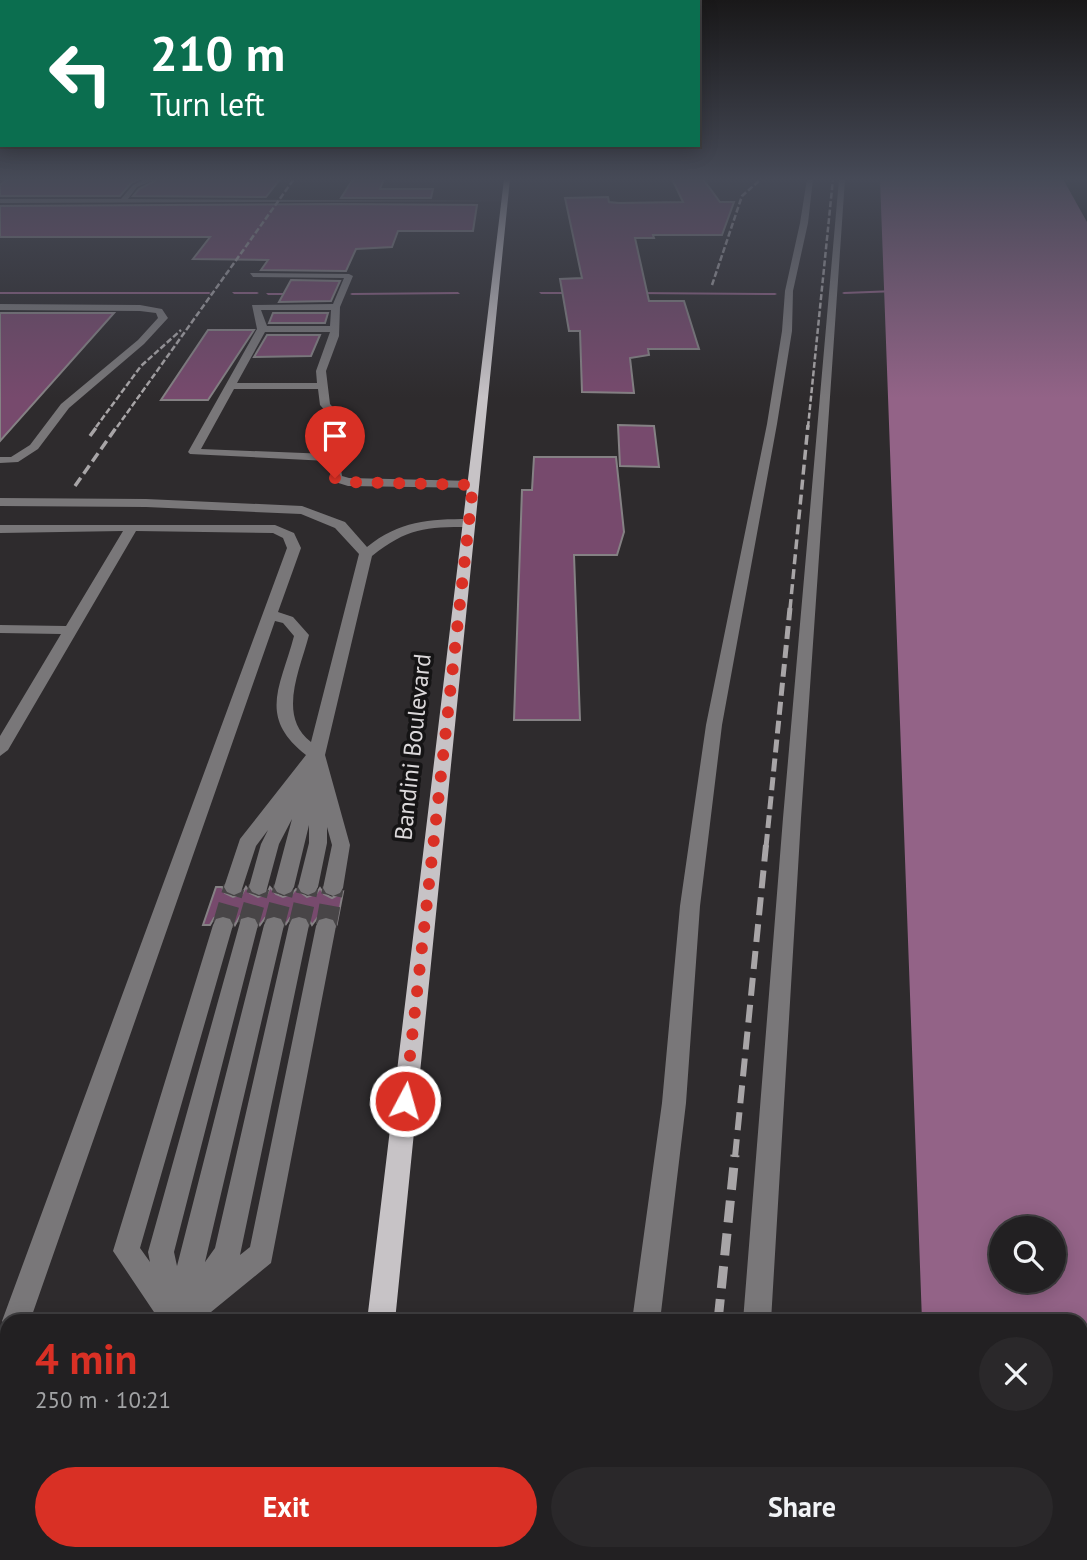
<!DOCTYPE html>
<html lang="en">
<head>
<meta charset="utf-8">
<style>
  :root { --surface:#222022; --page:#2a282a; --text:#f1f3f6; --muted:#a2a3a5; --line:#3f3e40; --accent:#d93025 }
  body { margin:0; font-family:"PT Sans",sans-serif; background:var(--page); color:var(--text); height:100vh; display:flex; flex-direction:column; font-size:26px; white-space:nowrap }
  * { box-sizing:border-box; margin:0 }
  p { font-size:23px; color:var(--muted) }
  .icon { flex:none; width:38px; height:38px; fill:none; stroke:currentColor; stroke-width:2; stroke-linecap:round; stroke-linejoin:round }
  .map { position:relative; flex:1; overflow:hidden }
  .drawer { position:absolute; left:0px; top:1314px; width:1088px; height:247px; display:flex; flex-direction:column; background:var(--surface); border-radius:21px 21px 0 0; box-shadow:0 4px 18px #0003,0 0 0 2px var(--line) }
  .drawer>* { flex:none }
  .guide { position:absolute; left:0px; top:0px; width:700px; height:147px; box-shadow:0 4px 18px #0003,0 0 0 2px var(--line); background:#0b6e4f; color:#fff; overflow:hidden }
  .buttons { position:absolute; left:989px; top:1216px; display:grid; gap:14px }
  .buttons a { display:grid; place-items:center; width:77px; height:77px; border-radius:50%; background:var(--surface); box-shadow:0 4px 18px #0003,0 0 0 2px var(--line); font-size:35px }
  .pin { position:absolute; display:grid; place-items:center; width:60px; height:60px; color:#fff; margin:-72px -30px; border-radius:50% 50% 50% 0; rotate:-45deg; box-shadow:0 0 7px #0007 }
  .pin .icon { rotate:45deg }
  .me { position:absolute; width:77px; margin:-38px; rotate:6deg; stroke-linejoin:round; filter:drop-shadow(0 0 5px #0008) }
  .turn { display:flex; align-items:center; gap:24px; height:147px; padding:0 35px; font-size:32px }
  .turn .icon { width:91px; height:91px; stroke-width:2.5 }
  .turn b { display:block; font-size:49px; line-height:60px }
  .round { display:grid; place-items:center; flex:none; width:74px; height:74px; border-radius:37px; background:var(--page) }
  .headline { display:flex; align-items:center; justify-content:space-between; height:119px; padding:0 35px }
  h1 { font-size:42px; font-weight:800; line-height:52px; color:var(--accent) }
  .primary-button { display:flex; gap:14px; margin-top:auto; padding:14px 35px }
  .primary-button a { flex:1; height:80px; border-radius:42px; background:var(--accent); color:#fff; font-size:28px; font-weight:800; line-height:80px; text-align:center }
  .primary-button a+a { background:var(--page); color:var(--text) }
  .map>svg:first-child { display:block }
  .water { fill:#936387; fill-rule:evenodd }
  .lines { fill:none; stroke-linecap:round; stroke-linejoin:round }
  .stream { fill:#936387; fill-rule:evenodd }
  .building { fill:#774a6d; stroke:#858184; stroke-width:2 }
  .minor-tunnel { stroke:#484547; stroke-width:21; stroke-dasharray:21 10; stroke-linecap:butt }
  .minor { fill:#797779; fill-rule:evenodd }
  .major { fill:#c7c3c6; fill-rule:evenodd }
  .rail-far4 { stroke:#a8a5a7; stroke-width:2.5; stroke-dasharray:6 2.5; stroke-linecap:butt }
  .rail-far3 { stroke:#a8a5a7; stroke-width:3.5; stroke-dasharray:10 5; stroke-linecap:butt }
  .rail-far2 { stroke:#a8a5a7; stroke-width:5; stroke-dasharray:13 6; stroke-linecap:butt }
  .rail-far1 { stroke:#a8a5a7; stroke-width:6; stroke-dasharray:18 9; stroke-linecap:butt }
  .rail { stroke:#a8a5a7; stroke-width:9; stroke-dasharray:22 11; stroke-linecap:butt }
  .route { stroke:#d93025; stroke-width:12; stroke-dasharray:0 21.6 }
  .labels { text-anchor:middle; stroke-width:7; stroke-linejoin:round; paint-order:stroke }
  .street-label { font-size:24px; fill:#dbd8da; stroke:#151415 }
</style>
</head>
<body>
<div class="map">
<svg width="1087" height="1560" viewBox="0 0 1087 1560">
  <rect width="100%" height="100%" fill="#2e2b2d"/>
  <path class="water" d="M 880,179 L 1063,179 L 1087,222 L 1087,1560 L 930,1560 L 930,1554 L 1082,1554 L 1082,1321 L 922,1321 ZM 1001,1228 L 1054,1228 L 1054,1281 L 1001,1281 Z"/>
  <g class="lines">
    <path class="stream" d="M 895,290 L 897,292 L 844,294 L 842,293 L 844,292 Z
      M 0,292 L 209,292 L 211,293 L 209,294 L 0,294 Z
      M 232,292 L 257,292 L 259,293 L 257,294 L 234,294 Z
      M 458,292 L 460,294 L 352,295 L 350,294 L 352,293 Z
      M 539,292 L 575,292 L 577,293 L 575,294 L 541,294 Z
      M 634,292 L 775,293 L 777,294 L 775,295 L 636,294 Z
      M 266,293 L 295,293 L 297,294 L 295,295 L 268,295 Z"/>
  </g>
  <path class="building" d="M 8,179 L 139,179 L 131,183 L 120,196 L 0,196 L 0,185 Z
    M 158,179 L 280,179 L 266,197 L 133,196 L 139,189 Z
    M 353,179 L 384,179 L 380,189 L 433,189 L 431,198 L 341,198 Z
    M 672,179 L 703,179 L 720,202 L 734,202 L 722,235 L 653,235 L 654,238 L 635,238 L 649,301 L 684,301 L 699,349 L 648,349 L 649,355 L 630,358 L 634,393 L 582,392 L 580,331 L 569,331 L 560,279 L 582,278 L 565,198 L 608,197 L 609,202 L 619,203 L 683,202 Z
    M 337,204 L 477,205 L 473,231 L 398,231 L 392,247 L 356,249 L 346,271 L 261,270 L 268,260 L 193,259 L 210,237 L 0,237 L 0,206 Z
    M 291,280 L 340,281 L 331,301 L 279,302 Z
    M 0,313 L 114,313 L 0,441 Z
    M 273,313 L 328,313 L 325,323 L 269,323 Z
    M 208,330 L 254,330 L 208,400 L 161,400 Z
    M 267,335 L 320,335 L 311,356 L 254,357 Z
    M 618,425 L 654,426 L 659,467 L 620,466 Z
    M 534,457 L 616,457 L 624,532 L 617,555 L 574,555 L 580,720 L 514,720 L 522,490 L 532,490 Z
    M 216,887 L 222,887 L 225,893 L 233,897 L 242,894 L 246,887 L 250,893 L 258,897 L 267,894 L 270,887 L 276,894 L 283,897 L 292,894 L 296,889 L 307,897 L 316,894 L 320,888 L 324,894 L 332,898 L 343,892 L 337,923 L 334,917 L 325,915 L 318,917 L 312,925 L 307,916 L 298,914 L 290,918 L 286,924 L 282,916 L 273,914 L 265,918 L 260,925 L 256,916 L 247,914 L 240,916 L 235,925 L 231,916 L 222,914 L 214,918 L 210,925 L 203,925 Z"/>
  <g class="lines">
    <path class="minor-tunnel" d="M 223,925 L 234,887
      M 248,925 L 259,887
      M 274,925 L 284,887
      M 299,925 L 308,887
      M 326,926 L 333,888"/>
    <path class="minor" d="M 146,179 L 156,179 L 137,187 L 128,199 L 507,201 L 0,203 L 0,199 L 121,199 L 133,185 Z
      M 807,179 L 813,179 L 808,223 L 793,291 L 792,331 L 777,424 L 722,725 L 700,906 L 686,1103 L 660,1321 L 632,1321 L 662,1103 L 680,906 L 706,725 L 767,424 L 782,331 L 785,291 L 800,223 Z
      M 839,179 L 845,179 L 801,818 L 771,1321 L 743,1321 L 783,818 Z
      M 250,273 L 349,274 L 353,276 L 340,307 L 339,336 L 326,371 L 330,404 L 339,414 L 345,428 L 339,458 L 342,476 L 349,478 L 473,481 L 479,485 L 477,488 L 348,486 L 332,481 L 328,461 L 190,454 L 188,452 L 257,329 L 252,305 L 333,304 L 344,278 L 253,277 ZM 261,310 L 331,310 L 330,326 L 267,326 ZM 265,332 L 330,332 L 316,371 L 317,383 L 237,383 ZM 234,389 L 318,389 L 320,405 L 329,415 L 333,428 L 328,454 L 201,449 Z
      M 0,304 L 140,305 L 162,309 L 168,318 L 144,344 L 69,408 L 38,449 L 18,462 L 0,463 L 0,457 L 11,457 L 30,445 L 61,404 L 138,340 L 158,318 L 156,313 L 140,311 L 0,310 Z
      M 0,498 L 146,499 L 302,506 L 345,522 L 367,547 C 399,521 429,519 469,519 L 475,523 L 469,527 C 426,527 407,528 372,556 L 325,755 L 350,845 L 343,888 L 340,893 L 333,896 L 326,893 L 323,888 L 332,845 L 327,827 L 327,843 L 318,887 L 315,892 L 308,895 L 301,892 L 298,887 L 309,843 L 309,825 L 294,887 L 291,892 L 284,895 L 277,892 L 274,887 L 292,819 L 279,844 L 266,892 L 259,895 L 252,892 L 249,887 L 261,844 L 268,830 L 256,846 L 241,892 L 234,895 L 227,892 L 224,887 L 240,839 L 306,755 C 257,717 281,686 294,636 L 283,623 L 275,621 L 30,1321 L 7,1321 L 7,1331 L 2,1321 L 287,548 L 283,538 L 273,533 L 136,531 L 8,750 L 0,756 L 0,736 L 61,634 L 0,633 L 0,625 L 66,626 L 123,531 L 0,533 L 0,525 L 275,525 L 294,533 L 301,548 L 278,612 L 293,617 L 309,635 C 300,670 277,716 311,742 L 359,554 L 335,528 L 301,514 L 146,507 L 0,506 Z
      M 223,917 L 230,919 L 233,925 L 140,1248 L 150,1262 L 148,1252 L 241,919 L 248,917 L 255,919 L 258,925 L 174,1252 L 177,1266 L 264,925 L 267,919 L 274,917 L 281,919 L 284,925 L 205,1262 L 215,1248 L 289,925 L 292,919 L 299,917 L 306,919 L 309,925 L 240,1255 L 250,1247 L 316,926 L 319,920 L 326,918 L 333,920 L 336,926 L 271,1263 L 200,1321 L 160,1321 L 113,1251 L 213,925 L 216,919 Z
      M 7,1331 L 7,1376 L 0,1379 L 0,1334 Z
      M 103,1554 L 135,1554 L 134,1560 L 102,1560 Z
      M 508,1554 L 554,1554 L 551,1560 L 505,1560 Z
      M 725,1554 L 757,1554 L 757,1560 L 725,1560 Z"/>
    <path class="major" d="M 504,179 L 510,179 L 395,1321 L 367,1321 Z
      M 339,1554 L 371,1554 L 370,1560 L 338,1560 Z"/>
    <path class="rail-far4" d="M 712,285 L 742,196 L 761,179
      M 96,427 L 141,366 L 181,330
      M 117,427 L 294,179
      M 808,427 L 833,179"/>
    <path class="rail-far3" d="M 90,436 L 98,425
      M 75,486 L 118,425
      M 790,609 L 808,425"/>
    <path class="rail-far2" d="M 766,847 L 790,608"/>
    <path class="rail-far1" d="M 735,1157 L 766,845"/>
    <path class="rail" d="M 718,1321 L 735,1155
      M 694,1560 L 695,1554"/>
  </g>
  <linearGradient id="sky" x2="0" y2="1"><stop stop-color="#191819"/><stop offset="0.45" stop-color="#464a57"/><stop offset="1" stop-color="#464a57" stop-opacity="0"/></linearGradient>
  <rect width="1087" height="398" fill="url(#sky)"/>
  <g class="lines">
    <path class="route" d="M 335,478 L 348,482 L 473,485 L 405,1101"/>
  </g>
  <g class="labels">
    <g class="street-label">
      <text transform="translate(413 747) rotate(-84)" y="8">Bandini Boulevard</text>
    </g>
  </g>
</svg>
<div class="buttons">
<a><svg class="icon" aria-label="search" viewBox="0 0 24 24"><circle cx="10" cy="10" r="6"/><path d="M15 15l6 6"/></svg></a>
</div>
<div class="pin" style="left:335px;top:478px;background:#d93025"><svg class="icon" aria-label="arrive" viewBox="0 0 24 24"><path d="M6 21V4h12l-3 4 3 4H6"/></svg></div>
<svg class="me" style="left:405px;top:1101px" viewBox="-20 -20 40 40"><circle r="17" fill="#d93025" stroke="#fff" stroke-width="3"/><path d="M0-11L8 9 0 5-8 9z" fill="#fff"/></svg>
<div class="guide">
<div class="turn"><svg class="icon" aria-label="left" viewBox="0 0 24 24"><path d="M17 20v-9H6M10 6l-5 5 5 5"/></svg><div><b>210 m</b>Turn left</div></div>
</div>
<section class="drawer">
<div class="headline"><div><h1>4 min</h1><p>250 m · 10:21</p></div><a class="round"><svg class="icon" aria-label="close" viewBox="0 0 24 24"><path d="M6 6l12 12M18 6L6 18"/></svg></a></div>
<div class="primary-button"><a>Exit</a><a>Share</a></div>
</section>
</div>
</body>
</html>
